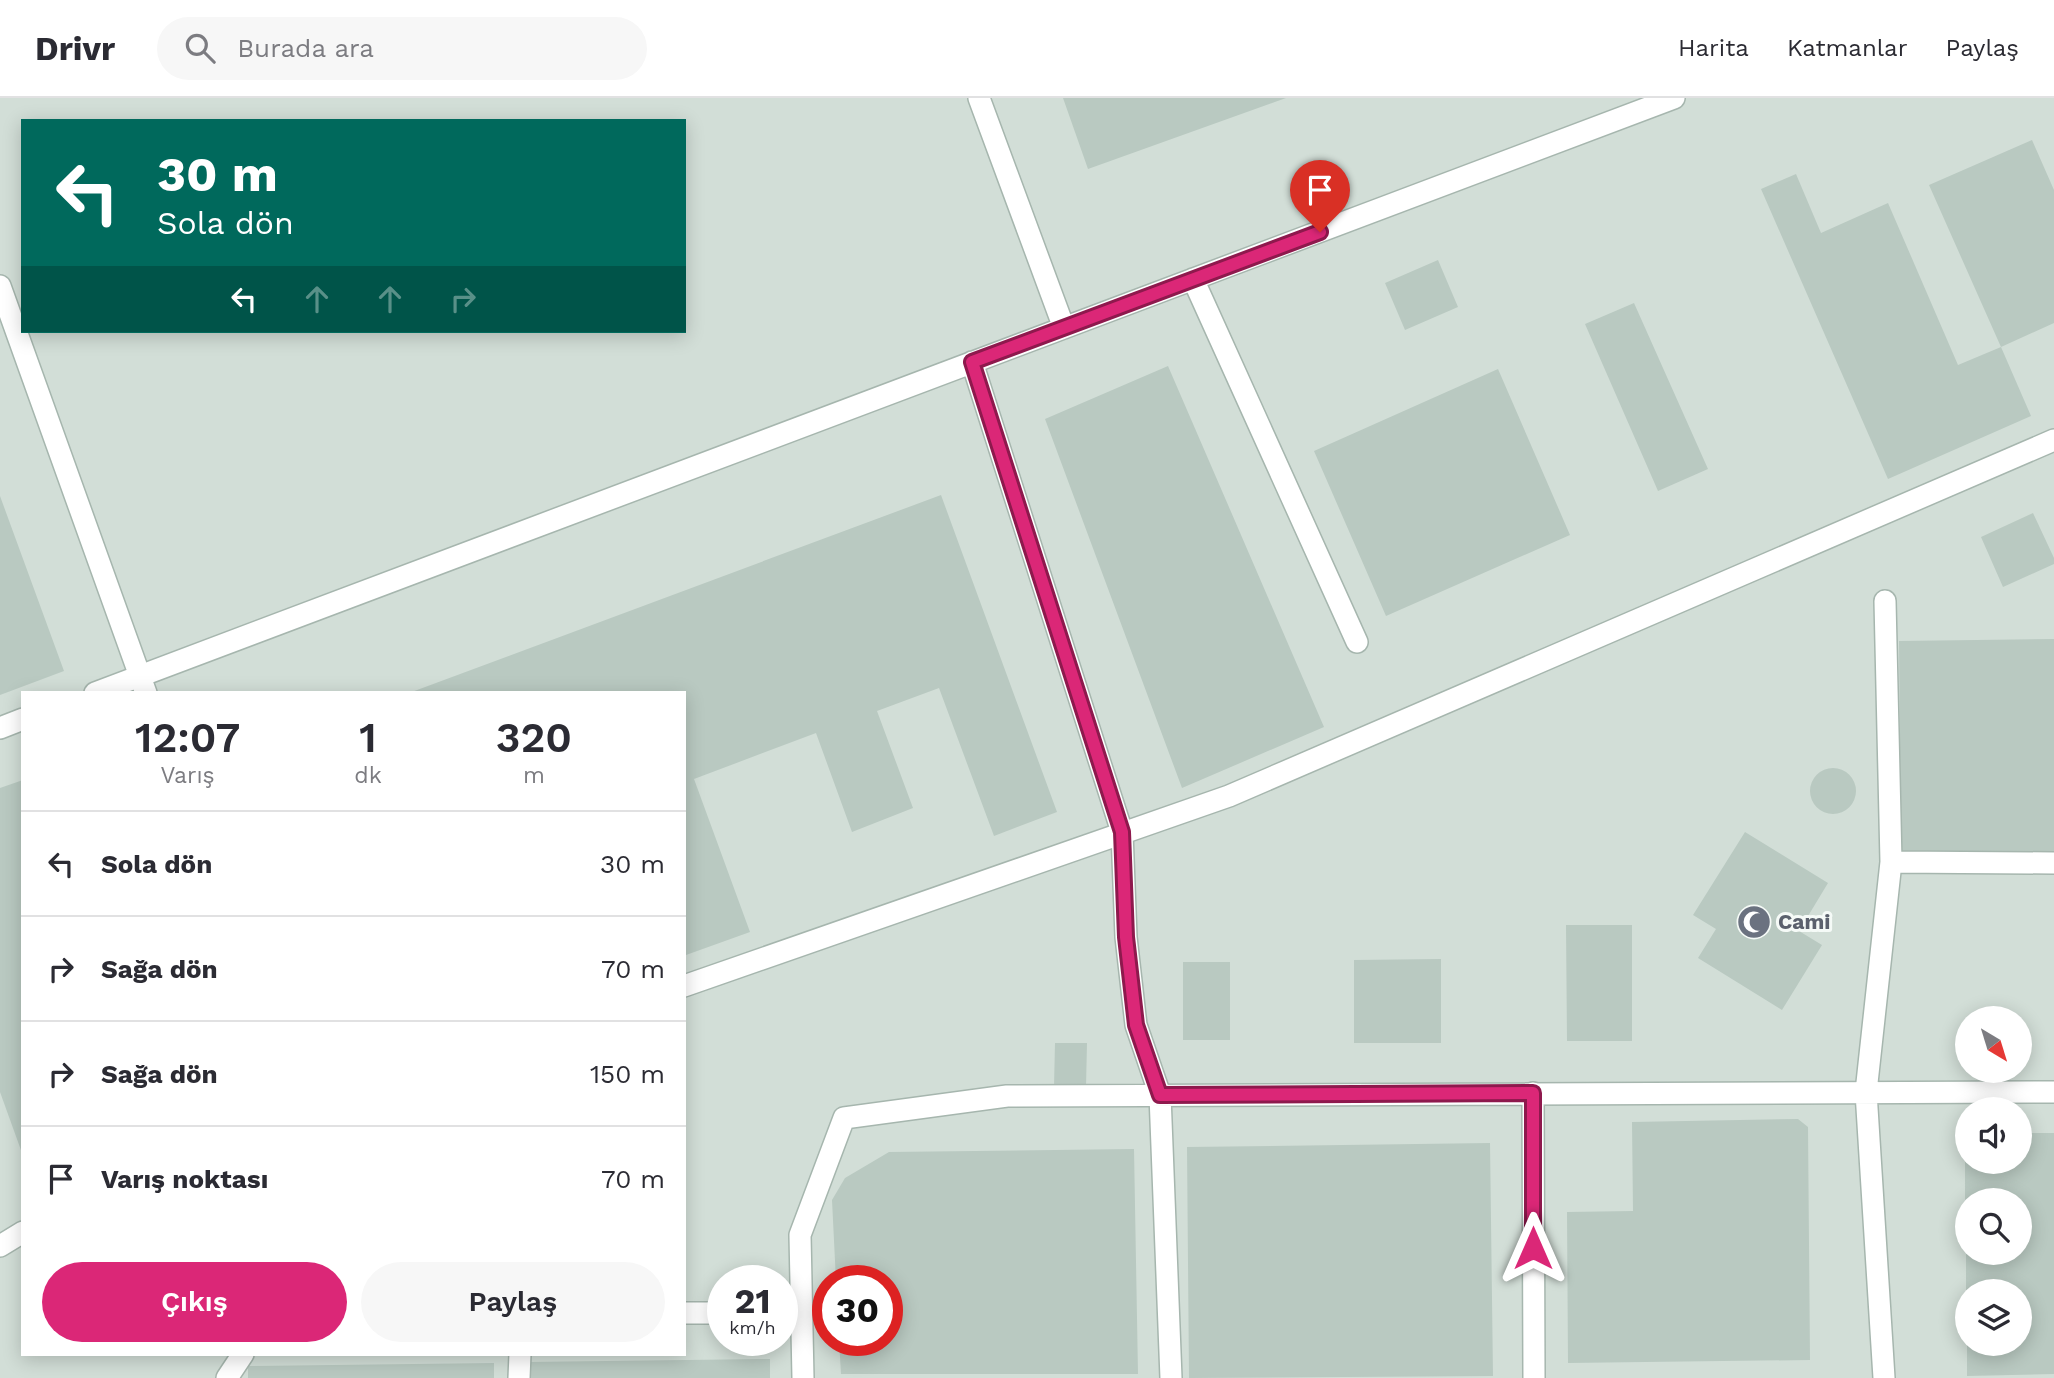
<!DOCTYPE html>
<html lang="tr">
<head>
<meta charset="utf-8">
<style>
  :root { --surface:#fff; --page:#f7f7f7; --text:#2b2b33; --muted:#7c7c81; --line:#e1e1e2; --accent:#db2777 }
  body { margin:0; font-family:"Work Sans",sans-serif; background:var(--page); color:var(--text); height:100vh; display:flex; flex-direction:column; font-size:26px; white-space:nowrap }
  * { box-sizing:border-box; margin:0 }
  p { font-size:23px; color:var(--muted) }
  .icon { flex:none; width:38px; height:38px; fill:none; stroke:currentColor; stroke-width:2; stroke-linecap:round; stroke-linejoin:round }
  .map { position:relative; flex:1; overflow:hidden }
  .drawer { position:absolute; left:21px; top:593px; width:665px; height:665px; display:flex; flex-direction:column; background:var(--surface); border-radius:0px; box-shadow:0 4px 18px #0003 }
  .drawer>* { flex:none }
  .guide { position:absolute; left:21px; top:21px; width:665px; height:214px; border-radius:0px; box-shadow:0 4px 18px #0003; background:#00695c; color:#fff; overflow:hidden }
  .needle { width:46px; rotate:142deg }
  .fabs { position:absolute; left:1955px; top:908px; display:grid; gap:14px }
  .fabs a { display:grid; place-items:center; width:77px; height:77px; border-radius:50%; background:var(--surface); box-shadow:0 4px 18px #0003; font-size:35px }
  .speed { position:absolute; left:707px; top:1167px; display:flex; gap:14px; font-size:35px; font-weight:700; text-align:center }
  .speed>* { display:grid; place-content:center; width:91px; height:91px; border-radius:50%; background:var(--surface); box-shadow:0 4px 18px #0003; line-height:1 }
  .speed small { font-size:18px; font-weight:400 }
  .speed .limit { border:10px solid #d22; background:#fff; color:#111 }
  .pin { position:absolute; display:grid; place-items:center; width:60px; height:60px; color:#fff; margin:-72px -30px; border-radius:50% 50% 50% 0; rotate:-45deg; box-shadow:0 0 7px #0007 }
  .pin .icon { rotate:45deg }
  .me { position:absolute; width:77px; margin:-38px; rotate:0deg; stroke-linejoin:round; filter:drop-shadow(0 0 5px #0008) }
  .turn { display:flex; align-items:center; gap:24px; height:147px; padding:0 21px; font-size:32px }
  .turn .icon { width:91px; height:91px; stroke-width:2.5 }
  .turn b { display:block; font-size:49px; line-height:60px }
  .lanes { display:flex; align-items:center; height:66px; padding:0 21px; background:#0003; justify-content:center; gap:35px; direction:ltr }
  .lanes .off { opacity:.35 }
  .eta { display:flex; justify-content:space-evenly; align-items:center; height:119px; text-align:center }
  .eta b { font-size:42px; font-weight:600; line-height:49px }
  .cta { display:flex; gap:14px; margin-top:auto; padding:14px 21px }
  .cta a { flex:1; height:80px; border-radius:42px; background:var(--accent); color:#fff; font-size:28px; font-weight:600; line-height:80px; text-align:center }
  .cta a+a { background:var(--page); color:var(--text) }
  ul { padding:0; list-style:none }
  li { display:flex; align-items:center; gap:21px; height:105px; padding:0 21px; border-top:2px solid var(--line) }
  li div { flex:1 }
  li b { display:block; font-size:26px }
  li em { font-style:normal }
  header { display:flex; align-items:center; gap:42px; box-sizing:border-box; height:98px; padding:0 35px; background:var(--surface); border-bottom:2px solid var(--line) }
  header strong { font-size:33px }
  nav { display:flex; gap:38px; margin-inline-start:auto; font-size:24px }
  .search { width:490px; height:63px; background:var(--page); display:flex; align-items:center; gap:18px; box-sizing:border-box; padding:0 24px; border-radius:38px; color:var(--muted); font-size:26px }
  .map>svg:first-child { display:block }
  .built { fill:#d2ded7; fill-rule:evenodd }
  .building { fill:#b9c9c1 }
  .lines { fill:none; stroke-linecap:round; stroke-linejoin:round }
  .minor-casing { stroke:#a6b6ae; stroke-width:24 }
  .minor { stroke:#fff; stroke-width:21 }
  .route-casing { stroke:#8e194d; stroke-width:18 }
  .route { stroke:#db2777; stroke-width:12 }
  .labels { text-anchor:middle; stroke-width:6; stroke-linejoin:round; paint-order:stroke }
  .worship-label { font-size:21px; font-weight:bold; fill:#5b616d; stroke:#f5faf7; text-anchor:start }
</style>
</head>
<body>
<header>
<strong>Drivr</strong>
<div class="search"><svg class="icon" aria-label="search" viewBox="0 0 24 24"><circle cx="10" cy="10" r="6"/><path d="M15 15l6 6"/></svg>Burada ara</div>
<nav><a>Harita</a><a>Katmanlar</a><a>Paylaş</a></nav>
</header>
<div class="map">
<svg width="2054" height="1280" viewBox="0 0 2054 1280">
  <rect width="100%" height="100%" fill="#e4eee8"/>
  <path class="built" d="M 0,0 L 2054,0 L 2054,1280 L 0,1280 ZM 23,23 L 684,23 L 684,233 L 23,233 ZM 23,595 L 684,595 L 684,1256 L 23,1256 ZM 1967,920 L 2020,920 L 2020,973 L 1967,973 ZM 1967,1012 L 2020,1012 L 2020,1064 L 1967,1064 ZM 1967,1102 L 2020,1102 L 2020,1155 L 1967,1155 ZM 723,1183 L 782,1183 L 782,1242 L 723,1242 ZM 828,1183 L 887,1183 L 887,1242 L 828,1242 ZM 1967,1194 L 2020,1194 L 2020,1246 L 1967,1246 Z"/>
  <path class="building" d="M 1063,0 L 1286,0 L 1088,71 Z
    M 2032,42 L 2054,92 L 2054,225 L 2001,249 L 1929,87 Z
    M 1796,76 L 1821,135 L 1888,105 L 1958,267 L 2001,249 L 2031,318 L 1888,381 L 1761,91 Z
    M 1438,162 L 1458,209 L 1405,232 L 1385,185 Z
    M 1634,205 L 1708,371 L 1658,393 L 1585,226 Z
    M 1168,268 L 1324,629 L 1182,690 L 1045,321 Z
    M 1498,271 L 1570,437 L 1386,518 L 1314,353 Z
    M 941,397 L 1057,714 L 994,738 L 939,590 L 877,613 L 913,710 L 852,734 L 816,635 L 694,681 L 750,834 L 686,857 L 684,852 L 684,595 L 409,595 Z
    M 0,398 L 64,573 L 0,597 Z
    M 2033,415 L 2054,460 L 2054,466 L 2003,489 L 1981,439 Z
    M 2054,541 L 2054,754 L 1901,756 L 1899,543 Z
    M1810 693a23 23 0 1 1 46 0a23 23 0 1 1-46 0Z
    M 23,682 L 23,1055 L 22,1055 L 0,994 L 0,690 Z
    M 1745,734 L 1828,785 L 1799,833 L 1822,847 L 1782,912 L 1698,860 L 1716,831 L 1693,817 Z
    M 1566,827 L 1632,827 L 1632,943 L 1567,943 Z
    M 1441,861 L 1441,945 L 1354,945 L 1354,862 Z
    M 1183,864 L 1230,864 L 1230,942 L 1183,942 Z
    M 1055,945 L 1087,945 L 1086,989 L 1054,989 Z
    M 1798,1021 L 1808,1029 L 1810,1262 L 1568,1265 L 1567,1114 L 1633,1113 L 1632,1024 Z
    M 2020,1035 L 2054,1035 L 2054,1276 L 1967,1278 L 1967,1246 L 2020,1246 L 2020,1194 L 1966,1194 L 1966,1155 L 2020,1155 L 2020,1102 L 1965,1102 L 1965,1064 L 2020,1064 Z
    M 1490,1045 L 1493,1278 L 1189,1280 L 1187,1049 Z
    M 1134,1051 L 1138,1276 L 841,1276 L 839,1242 L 887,1242 L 887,1183 L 836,1183 L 832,1102 L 845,1080 L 889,1054 Z
    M 770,1261 L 770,1280 L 528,1280 L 528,1264 Z
    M 494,1265 L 494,1280 L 248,1280 L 248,1268 Z"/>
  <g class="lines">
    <g class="minor-casing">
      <path id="minor" d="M 979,0 L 1064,230
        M 1193,181 L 1357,544
        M 0,188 L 146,595
        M 972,264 L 1122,734 L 1126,839 L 1136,927 L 1160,997 L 1171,1280
        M 95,595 L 1674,0
        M 0,630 L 23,621
        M 1891,764 L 2054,765
        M 684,888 L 1229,698 L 2054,342
        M 1533,995 L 1534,1280
        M 0,1148 L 23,1134
        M 684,1215 L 723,1215
        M 227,1280 L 243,1256
        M 519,1280 L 520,1256
        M 803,1280 L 800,1137 L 844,1020 L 1007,998 L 2054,994
        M 1884,1280 L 1866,994 L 1891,764 L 1885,503"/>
    </g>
    <use href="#minor" class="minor"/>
  </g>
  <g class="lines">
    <g class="route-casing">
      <path id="route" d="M 1320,134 L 972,264 L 1122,734 L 1126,839 L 1136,927 L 1160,997 L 1533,995 L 1533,1150"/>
    </g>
    <use href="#route" class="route"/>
  </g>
  <defs>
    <g id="mosque-disc" transform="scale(1.75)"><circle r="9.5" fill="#6b7280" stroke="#f5faf7"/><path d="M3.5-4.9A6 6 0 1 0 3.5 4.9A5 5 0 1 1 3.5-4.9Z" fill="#fff"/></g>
  </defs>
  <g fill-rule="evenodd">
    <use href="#mosque-disc" x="1754" y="824"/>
  </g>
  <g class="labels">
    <g class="worship-label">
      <text x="1778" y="831">Cami</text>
    </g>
  </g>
</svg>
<div class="fabs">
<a><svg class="needle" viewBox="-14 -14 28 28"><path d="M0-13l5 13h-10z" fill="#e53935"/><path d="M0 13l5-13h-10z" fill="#7c7c81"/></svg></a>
<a><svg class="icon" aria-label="sound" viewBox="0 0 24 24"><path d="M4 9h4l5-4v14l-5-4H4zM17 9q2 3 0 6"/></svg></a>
<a><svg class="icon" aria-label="search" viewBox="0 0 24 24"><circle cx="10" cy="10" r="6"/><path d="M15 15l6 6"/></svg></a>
<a><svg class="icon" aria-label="layers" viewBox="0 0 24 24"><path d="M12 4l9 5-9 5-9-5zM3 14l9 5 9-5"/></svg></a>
</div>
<div class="speed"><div>21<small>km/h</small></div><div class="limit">30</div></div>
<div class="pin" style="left:1320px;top:134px;background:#d93025"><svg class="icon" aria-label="arrive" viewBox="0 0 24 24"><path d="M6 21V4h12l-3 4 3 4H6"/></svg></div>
<svg class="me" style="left:1533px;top:1150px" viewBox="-20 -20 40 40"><path d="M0-17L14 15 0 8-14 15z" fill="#db2777" stroke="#fff" stroke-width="4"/></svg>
<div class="guide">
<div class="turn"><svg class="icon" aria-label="left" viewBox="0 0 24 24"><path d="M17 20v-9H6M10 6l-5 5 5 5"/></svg><div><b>30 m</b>Sola dön</div></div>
<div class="lanes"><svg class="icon" aria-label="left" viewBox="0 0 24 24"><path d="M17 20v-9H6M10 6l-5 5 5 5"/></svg><svg class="icon off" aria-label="ahead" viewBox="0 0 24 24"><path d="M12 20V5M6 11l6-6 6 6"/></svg><svg class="icon off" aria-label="ahead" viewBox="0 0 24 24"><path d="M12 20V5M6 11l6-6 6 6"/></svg><svg class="icon off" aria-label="right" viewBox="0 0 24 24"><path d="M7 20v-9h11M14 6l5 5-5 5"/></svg></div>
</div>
<section class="drawer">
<div class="eta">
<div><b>12:07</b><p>Varış</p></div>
<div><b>1</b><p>dk</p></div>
<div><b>320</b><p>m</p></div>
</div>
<ul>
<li><svg class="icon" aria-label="left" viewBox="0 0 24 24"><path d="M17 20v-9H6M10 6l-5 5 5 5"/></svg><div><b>Sola dön</b></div><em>30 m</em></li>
<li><svg class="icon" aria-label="right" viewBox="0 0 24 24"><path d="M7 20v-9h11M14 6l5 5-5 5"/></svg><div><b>Sağa dön</b></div><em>70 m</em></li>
<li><svg class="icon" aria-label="right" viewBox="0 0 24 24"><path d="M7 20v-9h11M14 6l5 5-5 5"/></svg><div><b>Sağa dön</b></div><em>150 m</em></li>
<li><svg class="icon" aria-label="arrive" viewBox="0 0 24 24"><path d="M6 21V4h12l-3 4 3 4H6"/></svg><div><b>Varış noktası</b></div><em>70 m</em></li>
</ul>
<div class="cta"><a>Çıkış</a><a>Paylaş</a></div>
</section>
</div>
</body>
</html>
